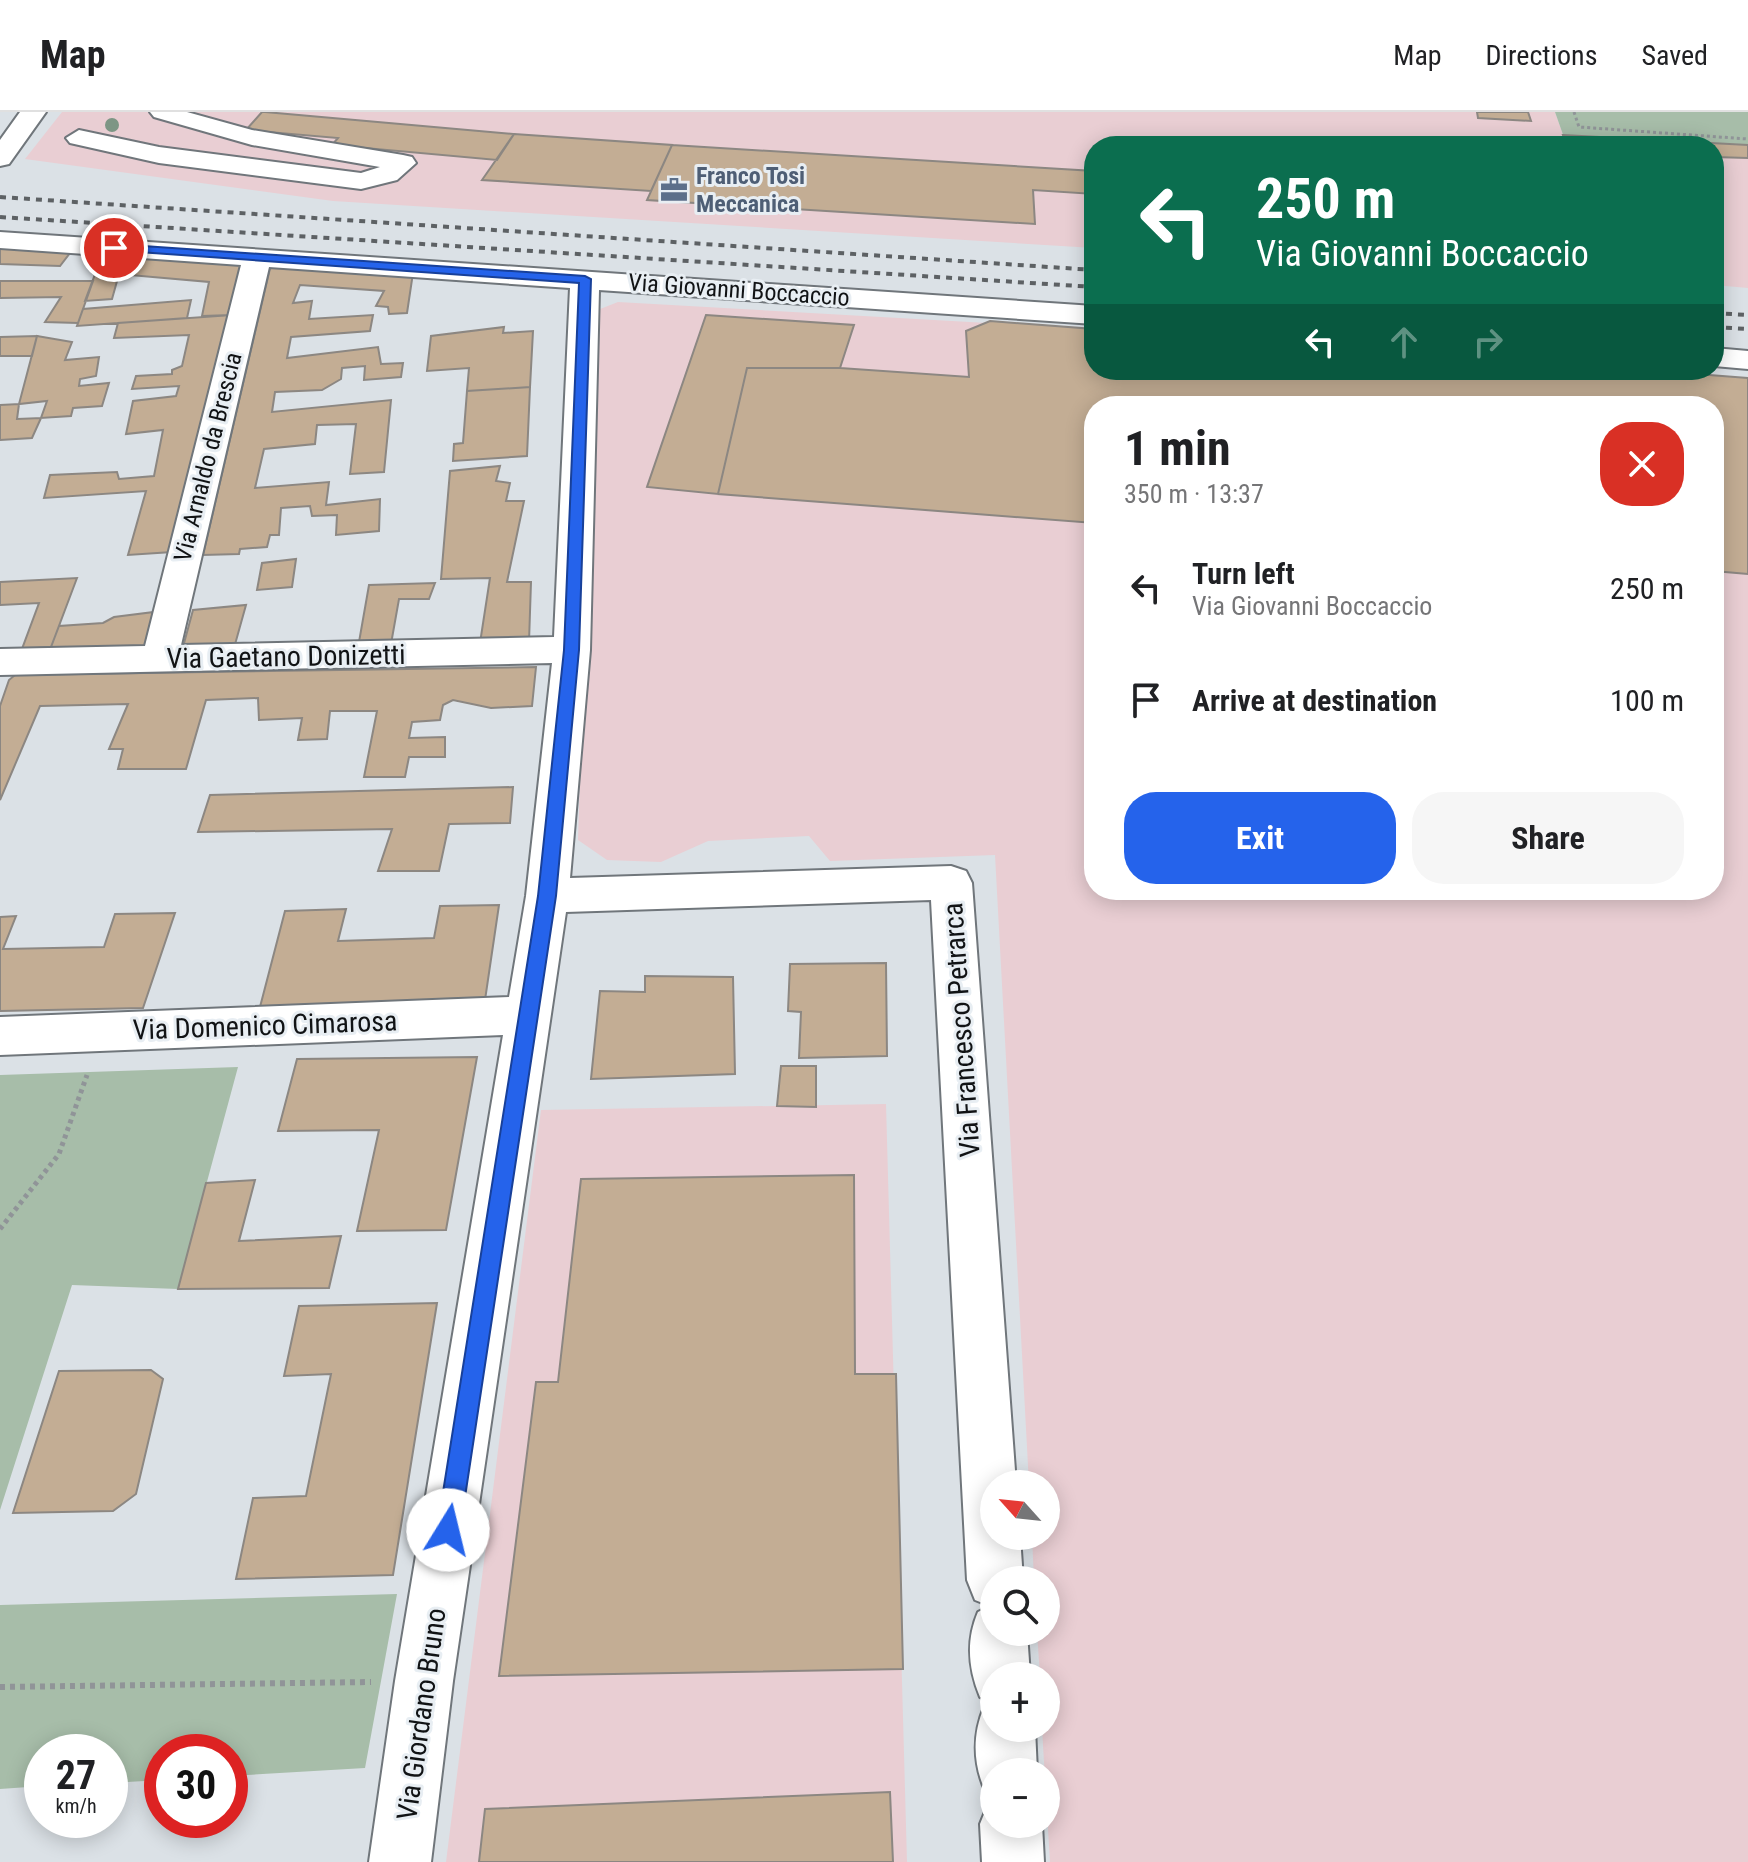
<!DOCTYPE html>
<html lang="en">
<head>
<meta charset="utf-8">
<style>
  :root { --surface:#fff; --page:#f6f6f6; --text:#202124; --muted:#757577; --line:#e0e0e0; --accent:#2563eb }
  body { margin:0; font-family:"Roboto Condensed",sans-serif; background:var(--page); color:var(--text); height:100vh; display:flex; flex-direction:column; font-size:30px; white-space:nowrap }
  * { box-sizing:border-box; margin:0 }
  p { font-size:26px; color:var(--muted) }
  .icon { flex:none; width:44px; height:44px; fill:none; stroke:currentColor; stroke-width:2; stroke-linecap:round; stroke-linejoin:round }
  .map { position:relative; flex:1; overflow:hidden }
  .side { position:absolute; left:1084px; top:284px; width:640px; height:504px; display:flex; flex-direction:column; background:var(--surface); border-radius:32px; box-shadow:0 4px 20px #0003 }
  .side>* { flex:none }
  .guide { position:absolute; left:1084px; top:24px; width:640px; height:244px; border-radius:32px; box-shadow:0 4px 20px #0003; background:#0b6e4f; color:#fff; overflow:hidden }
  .needle { width:52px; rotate:297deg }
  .buttons { position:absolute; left:980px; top:1358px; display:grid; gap:16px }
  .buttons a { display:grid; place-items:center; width:80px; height:80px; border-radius:50%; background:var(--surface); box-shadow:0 4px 20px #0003; font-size:40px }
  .speed { position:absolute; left:24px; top:1622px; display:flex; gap:16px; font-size:40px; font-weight:700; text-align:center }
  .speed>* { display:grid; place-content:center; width:104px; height:104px; border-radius:50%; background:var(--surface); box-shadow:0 4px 20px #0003; line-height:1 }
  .speed small { font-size:20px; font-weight:400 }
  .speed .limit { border:12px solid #d22; background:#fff; color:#111 }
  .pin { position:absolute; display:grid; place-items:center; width:68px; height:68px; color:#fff; margin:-34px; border:4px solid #fff; border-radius:50%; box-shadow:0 2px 8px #0007 }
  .me { position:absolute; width:88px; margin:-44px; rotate:9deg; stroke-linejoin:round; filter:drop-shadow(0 0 6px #0008) }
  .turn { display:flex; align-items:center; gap:28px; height:168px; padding:0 40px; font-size:36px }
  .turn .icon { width:104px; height:104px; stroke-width:2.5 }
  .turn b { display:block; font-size:56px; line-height:68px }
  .lanes { display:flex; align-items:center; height:76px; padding:0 40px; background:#0003; justify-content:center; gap:40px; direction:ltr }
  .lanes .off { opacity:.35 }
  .round { display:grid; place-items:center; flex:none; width:84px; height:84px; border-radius:32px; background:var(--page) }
  .headline { display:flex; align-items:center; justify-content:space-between; height:136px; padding:0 40px }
  h1 { font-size:48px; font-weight:700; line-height:60px }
  .action { display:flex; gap:16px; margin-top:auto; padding:16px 40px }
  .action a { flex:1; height:92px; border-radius:32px; background:var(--accent); color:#fff; font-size:32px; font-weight:700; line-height:92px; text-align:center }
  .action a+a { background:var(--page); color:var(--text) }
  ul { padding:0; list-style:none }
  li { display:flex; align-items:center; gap:24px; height:112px; padding:0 40px }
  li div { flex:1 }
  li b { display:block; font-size:30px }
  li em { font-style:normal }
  header { display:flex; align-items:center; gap:48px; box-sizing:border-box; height:112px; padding:0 40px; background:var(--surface); border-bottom:2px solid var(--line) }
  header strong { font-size:38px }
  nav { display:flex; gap:44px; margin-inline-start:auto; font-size:28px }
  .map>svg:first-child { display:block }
  .industrial { fill:#e9ced3; fill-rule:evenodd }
  .green { fill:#a7bda9 }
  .building { fill:#c3ad94; stroke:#8c8782; stroke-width:2 }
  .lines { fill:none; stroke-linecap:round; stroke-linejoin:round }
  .minor-casing { stroke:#70767b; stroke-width:4 }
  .path-far2 { stroke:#909498; stroke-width:3; stroke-dasharray:3 3; stroke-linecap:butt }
  .path-far1 { stroke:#909498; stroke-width:5; stroke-dasharray:4 4; stroke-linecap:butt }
  .path { stroke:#909498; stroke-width:6; stroke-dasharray:5 5; stroke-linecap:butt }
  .minor { fill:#fff; fill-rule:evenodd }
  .rail { stroke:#5d6164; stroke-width:4; stroke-dasharray:6 6; stroke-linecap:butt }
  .tree { fill:#7d9685 }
  .route { fill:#2563eb; stroke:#184099; stroke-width:2 }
  .labels { text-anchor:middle; stroke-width:6; stroke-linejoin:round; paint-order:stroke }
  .far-service-label { font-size:24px; font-weight:bold; fill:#4e5e75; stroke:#e8eef3; text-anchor:start }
  .far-street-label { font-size:24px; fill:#111315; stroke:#e8eef3 }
  .street-label { font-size:28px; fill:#111315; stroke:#e8eef3 }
</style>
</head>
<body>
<header>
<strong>Map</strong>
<nav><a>Map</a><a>Directions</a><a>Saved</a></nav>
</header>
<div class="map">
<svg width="1748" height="1750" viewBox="0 0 1748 1750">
  <rect width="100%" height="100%" fill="#dbe1e6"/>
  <path class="industrial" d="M 62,0 L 1555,0 L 1567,34 L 1094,34 L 1094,136 L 333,89 L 25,47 Z
    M 1714,45 L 1748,46 L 1748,176 L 1714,173 Z
    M 618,190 L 1094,217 L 1094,258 L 1645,258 L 1748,266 L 1748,1750 L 1050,1750 L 1042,1616 L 1046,1616 L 1046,1564 L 1040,1564 L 1037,1520 L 1046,1520 L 1046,1468 L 1034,1468 L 1032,1424 L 1046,1424 L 1046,1372 L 1029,1372 L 995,743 L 830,749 L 809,724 L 708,729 L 661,750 L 607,748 L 578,728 L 595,199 ZM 1094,294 L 1714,294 L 1714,778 L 1094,778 Z
    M 886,992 L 907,1750 L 446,1750 L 541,998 Z"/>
  <path class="green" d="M 1555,0 L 1748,0 L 1748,46 L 1714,45 L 1714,34 L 1567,34 Z
    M 238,955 L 178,1177 L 72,1173 L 0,1398 L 0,963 Z
    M 397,1482 L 365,1656 L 230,1664 L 230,1640 L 162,1640 L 162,1668 L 110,1671 L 110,1640 L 42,1640 L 42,1674 L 0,1677 L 0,1493 Z"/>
  <path class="building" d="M 262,0 L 265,0 L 514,22 L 497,48 L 332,33 L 338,26 L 246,18 Z
    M 1477,0 L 1528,0 L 1531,9 L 1478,6 Z
    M 514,22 L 672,33 L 651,79 L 482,68 Z
    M 1563,23 L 1748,33 L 1748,46 L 1714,45 L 1714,34 L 1567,34 Z
    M 672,33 L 1094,59 L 1094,82 L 1033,78 L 1035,112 L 647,88 Z
    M 0,134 L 70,141 L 60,154 L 0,152 Z
    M 103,141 L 245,152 L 232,203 L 202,204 L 209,170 L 119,162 L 112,187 L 85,189 Z
    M 271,152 L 413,161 L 407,201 L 389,202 L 388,195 L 376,194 L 384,179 L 300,173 L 293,191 L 312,189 L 309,207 L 373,203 L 370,219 L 291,225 L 287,246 L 378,235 L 381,252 L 403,251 L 401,265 L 364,268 L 365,254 L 342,256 L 341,267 L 322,278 L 275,280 L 272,300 L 391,288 L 384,360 L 350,362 L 356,312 L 317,313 L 315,332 L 264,337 L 255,376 L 329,370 L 326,393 L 380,387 L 379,419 L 336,423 L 337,403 L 312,404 L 310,394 L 281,396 L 279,423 L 270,423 L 267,435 L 240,437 L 239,442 L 203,443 Z
    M 0,169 L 93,169 L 78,211 L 45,210 L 61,185 L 0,186 Z
    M 191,188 L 187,206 L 77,214 L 83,197 Z
    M 232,203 L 172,440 L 128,443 L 146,379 L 44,386 L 50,363 L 117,360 L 119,367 L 154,364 L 163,318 L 126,322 L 133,289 L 176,284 L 179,274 L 132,277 L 136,264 L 172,262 L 172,258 L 182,254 L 189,223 L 114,226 L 118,211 Z
    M 706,203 L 854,213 L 840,256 L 747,256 L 718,382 L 647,375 Z
    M 990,209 L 1094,217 L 1094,258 L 1645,258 L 1748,266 L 1748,462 L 1714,459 L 1714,294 L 1094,294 L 1094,411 L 718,382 L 747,256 L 840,256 L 969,265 L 966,219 Z
    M 504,215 L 503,221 L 533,219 L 530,275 L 467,279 L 469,256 L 427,259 L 431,224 Z
    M 37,224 L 32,244 L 0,244 L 0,225 Z
    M 37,224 L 72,230 L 65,248 L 99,245 L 96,264 L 80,267 L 79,274 L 109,271 L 102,294 L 73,296 L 71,304 L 41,306 L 47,289 L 19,292 Z
    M 530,275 L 527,344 L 453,349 L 454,332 L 463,331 L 467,279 Z
    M 19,292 L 17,307 L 41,306 L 32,326 L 0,328 L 0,293 Z
    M 500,354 L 496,369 L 510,371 L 506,389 L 524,389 L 507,470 L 531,470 L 529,530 L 480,531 L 490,466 L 441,467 L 450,359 Z
    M 296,447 L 292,475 L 257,478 L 262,451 Z
    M 77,466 L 51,535 L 22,537 L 39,491 L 0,493 L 0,470 Z
    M 435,471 L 429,487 L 399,487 L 391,532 L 359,530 L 369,473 Z
    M 246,493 L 234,536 L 183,535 L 193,498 Z
    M 154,500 L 147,536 L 51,535 L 59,514 L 103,511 L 114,505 Z
    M 536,555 L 532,594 L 491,596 L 453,588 L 443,593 L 440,608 L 412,610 L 409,626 L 445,625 L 445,645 L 409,645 L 405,665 L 364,665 L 377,599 L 330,599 L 327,627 L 298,628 L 302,606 L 259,608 L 258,586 L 206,588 L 186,657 L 118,657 L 123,637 L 109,637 L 128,592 L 40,594 L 0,688 L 0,594 L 9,568 L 15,563 Z
    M 513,675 L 510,711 L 449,712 L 439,759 L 378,759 L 392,717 L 198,720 L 210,683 Z
    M 499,793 L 485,888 L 260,895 L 285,799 L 346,797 L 338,829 L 434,826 L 440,794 Z
    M 175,801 L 143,896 L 0,899 L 0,805 L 16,804 L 3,837 L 104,835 L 115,802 Z
    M 886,851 L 887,944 L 799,946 L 801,900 L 788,899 L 790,852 Z
    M 645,864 L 733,865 L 735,962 L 591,967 L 600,879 L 645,880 Z
    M 477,945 L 446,1118 L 357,1119 L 379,1018 L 278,1019 L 297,947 Z
    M 781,954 L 816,954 L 816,995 L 777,994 Z
    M 854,1063 L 855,1262 L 896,1262 L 903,1557 L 499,1564 L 536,1270 L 558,1270 L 581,1067 Z
    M 255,1068 L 239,1129 L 341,1124 L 329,1176 L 178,1177 L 206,1071 Z
    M 437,1191 L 393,1463 L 236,1467 L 253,1386 L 306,1384 L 331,1262 L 284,1264 L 299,1194 Z
    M 151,1258 L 163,1267 L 136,1382 L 113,1399 L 13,1401 L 59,1259 Z
    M 890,1680 L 893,1750 L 479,1750 L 485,1697 Z"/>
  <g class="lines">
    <g class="minor-casing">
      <path id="minor" d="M 20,0 L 46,0 L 9,52 L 0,54 L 0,28 Z
        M 150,0 L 187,0 L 252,18 L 403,43 L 412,45 L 416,51 L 397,68 L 361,77 L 159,51 L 70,31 L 66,26 L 79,18 L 159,35 L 361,61 L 380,55 L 252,33 L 154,5 Z
        M 0,120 L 1094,194 L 1094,212 L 599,178 L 590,538 L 570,766 L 951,754 L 966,759 L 972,771 L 1016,1372 L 994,1372 L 994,1424 L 1020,1424 L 1023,1468 L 994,1468 L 994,1520 L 1027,1520 L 1030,1564 L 994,1564 L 994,1590 L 980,1585 C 968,1556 966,1528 978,1500 L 990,1494 L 975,1488 L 967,1468 L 931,788 L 566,800 L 453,1569 L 431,1750 L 369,1750 L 395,1569 L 503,923 L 0,943 L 0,905 L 509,885 L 526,784 L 552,551 L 0,563 L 0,537 L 145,534 L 241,153 L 0,136 ZM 269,155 L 570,176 L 554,525 L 181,533 Z
        M 1714,236 L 1748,239 L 1748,257 L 1714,254 Z
        M 994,1591 L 994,1616 L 1035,1616 L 1037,1660 L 994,1660 L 994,1685 L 986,1681 C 973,1652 972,1624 984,1595 Z
        M 994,1688 L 994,1712 L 1042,1712 L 1044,1750 L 982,1750 L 980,1712 L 989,1690 Z"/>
    </g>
    <path class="path-far2" d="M 1574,0 L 1579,15 L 1748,27"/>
    <path class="path-far1" d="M 0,1117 L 59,1042 L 87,963"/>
    <path class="path" d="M 0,1575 L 371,1570"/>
    <use href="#minor" class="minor"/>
    <path class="rail" d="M 0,85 L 1094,158
      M 0,105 L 1094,175
      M 1714,201 L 1748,203
      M 1714,215 L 1748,217"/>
  </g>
  <circle class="tree" cx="112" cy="13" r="7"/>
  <path class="route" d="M 114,132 L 585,164 L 591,167 L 579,538 L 556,784 L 460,1418 L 457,1426 L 448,1429 L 440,1426 L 437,1418 L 538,784 L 564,538 L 579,171 L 110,138 L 108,136 Z"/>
  <defs>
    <g id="office-bare" transform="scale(2.16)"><path d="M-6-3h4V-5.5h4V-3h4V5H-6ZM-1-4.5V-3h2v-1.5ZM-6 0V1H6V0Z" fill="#5c6f8a" stroke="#e8eef3" stroke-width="2.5" paint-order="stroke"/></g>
  </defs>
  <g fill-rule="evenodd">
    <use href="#office-bare" x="674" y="78"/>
  </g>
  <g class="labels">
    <g class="far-service-label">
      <text x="696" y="72">Franco Tosi<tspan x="696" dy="28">Meccanica</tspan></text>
    </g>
    <g class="far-street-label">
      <text transform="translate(739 178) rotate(4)" y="8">Via Giovanni Boccaccio</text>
      <text transform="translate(208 345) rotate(-76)" y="8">Via Arnaldo da Brescia</text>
    </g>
    <g class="street-label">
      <text transform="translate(286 544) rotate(-1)" y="10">Via Gaetano Donizetti</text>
      <text transform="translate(265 913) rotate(-2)" y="10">Via Domenico Cimarosa</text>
      <text transform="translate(961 918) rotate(-94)" y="10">Via Francesco Petrarca</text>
      <text transform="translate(421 1602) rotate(-82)" y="10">Via Giordano Bruno</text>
    </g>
  </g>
</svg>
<div class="buttons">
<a><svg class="needle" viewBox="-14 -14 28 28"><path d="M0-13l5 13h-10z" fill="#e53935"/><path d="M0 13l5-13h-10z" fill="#757577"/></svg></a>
<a><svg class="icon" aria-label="search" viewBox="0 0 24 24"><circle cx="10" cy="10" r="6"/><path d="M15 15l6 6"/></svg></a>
<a>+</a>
<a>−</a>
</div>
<div class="speed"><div>27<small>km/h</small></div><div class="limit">30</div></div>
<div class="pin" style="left:114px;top:136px;background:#d93025"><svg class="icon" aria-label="arrive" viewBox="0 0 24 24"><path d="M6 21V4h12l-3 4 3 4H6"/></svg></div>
<svg class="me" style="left:448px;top:1418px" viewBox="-20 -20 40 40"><circle r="19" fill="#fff"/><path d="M0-13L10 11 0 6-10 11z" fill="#2563eb"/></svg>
<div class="guide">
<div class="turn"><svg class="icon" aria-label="left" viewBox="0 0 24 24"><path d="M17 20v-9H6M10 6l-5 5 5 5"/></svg><div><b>250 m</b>Via Giovanni Boccaccio</div></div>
<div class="lanes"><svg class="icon" aria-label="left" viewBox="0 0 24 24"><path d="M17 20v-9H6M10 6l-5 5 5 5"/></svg><svg class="icon off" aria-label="ahead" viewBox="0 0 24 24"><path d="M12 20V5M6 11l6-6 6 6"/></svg><svg class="icon off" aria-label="right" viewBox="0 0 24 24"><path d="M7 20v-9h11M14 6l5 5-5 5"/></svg></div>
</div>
<section class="side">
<div class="headline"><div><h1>1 min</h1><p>350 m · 13:37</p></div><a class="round" style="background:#d93025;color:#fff"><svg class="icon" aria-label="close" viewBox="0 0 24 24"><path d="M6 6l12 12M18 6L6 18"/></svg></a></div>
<ul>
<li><svg class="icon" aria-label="left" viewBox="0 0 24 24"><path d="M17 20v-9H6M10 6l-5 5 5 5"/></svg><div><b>Turn left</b><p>Via Giovanni Boccaccio</p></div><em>250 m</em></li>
<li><svg class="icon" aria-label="arrive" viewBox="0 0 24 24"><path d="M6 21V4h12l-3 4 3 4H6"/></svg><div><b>Arrive at destination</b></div><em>100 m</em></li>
</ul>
<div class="action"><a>Exit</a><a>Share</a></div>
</section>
</div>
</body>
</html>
